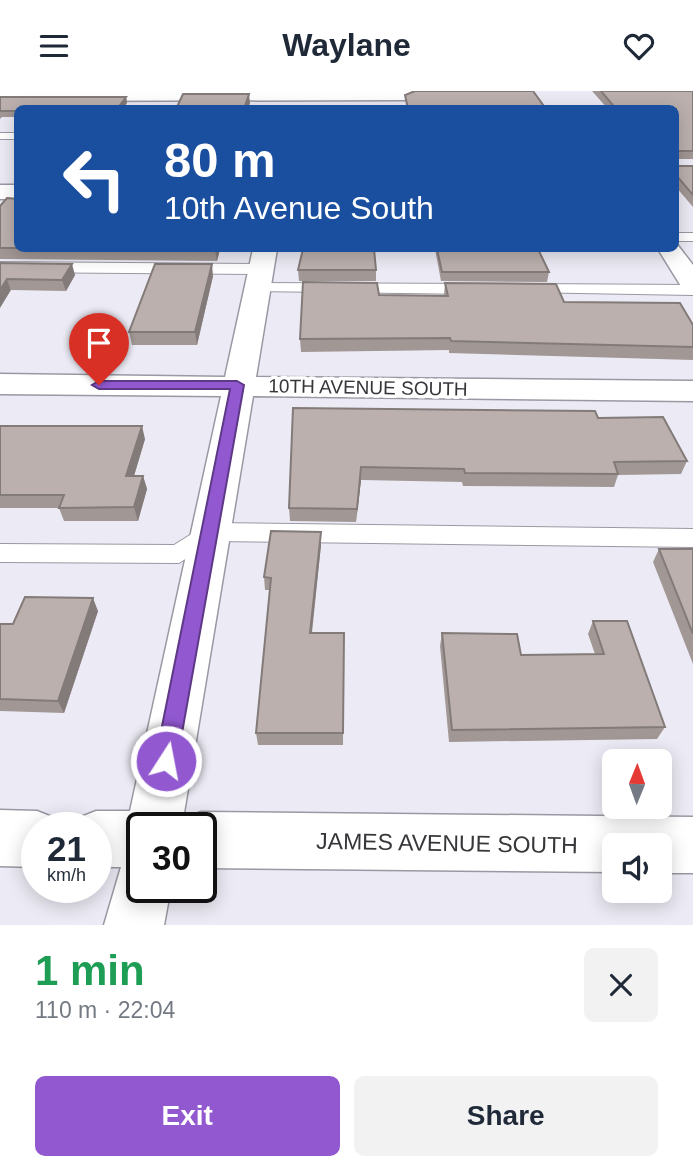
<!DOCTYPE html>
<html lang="en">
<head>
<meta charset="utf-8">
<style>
  :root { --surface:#fff; --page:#f2f2f3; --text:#1f2937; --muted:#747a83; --accent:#9158d0 }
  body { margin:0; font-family:Helvetica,sans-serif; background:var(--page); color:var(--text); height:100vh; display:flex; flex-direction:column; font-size:26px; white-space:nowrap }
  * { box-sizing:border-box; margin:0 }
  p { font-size:23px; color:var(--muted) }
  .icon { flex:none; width:38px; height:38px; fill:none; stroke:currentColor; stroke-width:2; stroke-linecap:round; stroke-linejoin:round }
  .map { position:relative; height:834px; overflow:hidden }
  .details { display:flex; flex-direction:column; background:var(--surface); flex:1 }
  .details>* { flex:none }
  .top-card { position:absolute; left:14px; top:14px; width:665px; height:147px; border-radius:10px; box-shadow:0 4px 18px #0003; background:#1a4fa0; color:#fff; overflow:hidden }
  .needle { width:46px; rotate:1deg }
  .tools { position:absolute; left:602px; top:658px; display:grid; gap:14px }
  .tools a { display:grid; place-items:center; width:70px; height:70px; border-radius:10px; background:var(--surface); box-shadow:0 4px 18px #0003; font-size:35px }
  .speed { position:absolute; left:21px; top:721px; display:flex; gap:14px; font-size:35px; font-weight:700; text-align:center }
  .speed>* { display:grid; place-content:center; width:91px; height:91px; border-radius:50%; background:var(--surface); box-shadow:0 4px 18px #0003; line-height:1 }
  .speed small { font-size:18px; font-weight:400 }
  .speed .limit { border:4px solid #111; border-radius:10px; background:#fff; color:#111 }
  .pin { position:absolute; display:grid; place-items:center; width:60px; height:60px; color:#fff; margin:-72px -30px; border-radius:50% 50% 50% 0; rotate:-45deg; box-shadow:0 0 7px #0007 }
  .pin .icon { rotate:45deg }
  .me { position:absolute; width:77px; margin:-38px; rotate:11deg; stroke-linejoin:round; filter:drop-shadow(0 0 5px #0008) }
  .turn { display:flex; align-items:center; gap:24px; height:147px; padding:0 35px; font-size:32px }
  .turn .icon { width:91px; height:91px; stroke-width:2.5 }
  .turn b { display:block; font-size:49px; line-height:60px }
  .round { display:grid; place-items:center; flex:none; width:74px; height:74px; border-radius:10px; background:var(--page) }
  .head { display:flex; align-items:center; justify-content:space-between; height:119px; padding:0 35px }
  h1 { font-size:42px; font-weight:600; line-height:52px; color:#1e9e55 }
  .button { display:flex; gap:14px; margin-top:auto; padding:14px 35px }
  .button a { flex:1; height:80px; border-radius:10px; background:var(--accent); color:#fff; font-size:28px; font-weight:600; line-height:80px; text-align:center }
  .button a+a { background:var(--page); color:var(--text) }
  header { display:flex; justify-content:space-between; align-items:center; height:91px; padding:0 35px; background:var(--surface); font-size:32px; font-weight:600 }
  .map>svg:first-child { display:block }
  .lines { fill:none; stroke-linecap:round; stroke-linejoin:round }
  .service-casing { stroke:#9a98a2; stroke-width:2 }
  .minor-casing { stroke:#9a98a2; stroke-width:3 }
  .service { fill:#fff; fill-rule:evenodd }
  .minor { fill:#fff; fill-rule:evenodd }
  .wall { fill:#a19795 }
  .shaded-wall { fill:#837b79 }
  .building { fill:#bbb0ad; stroke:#837b79; stroke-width:2 }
  .route { fill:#9158d0; stroke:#5e3987; stroke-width:2 }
  .labels { text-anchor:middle; stroke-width:7; stroke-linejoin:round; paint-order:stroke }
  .street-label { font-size:19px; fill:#37363a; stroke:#fff }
  .near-street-label { font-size:23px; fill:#37363a; stroke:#fff }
</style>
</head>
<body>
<header><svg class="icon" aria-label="menu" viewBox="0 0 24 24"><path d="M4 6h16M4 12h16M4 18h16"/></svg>Waylane<svg class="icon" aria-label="heart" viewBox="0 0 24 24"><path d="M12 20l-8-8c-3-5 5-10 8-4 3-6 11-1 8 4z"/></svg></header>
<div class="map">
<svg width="693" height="834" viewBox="0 0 693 834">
  <rect width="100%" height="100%" fill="#ecebf5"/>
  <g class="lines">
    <g class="service-casing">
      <path id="service" d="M 0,42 L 18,42 L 18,48 L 0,48 Z
        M 676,142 L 693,142 L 693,150 L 676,150 Z
        M 0,171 L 261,173 L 269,178 L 261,183 L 0,181 Z
        M 258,192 L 475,193 L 483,198 L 475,203 L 252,200 L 250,197 Z
        M 527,193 L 693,194 L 693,204 L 521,201 L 521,195 Z
        M 209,432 L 693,438 L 693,456 L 214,450 L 179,472 L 0,471 L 0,453 L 174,454 Z"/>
    </g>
    <g class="minor-casing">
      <path id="minor" d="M 0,0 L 412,0 L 416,4 L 408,9 L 0,10 Z
        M 0,94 L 18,94 L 18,108 L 0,108 Z
        M 676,152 L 693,174 L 693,202 L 684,200 L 658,158 L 676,158 Z
        M 253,158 L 277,158 L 256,286 L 693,290 L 693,310 L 253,305 L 183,728 L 201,721 L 693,726 L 693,782 L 660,782 L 660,754 L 614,754 L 614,781 L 201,777 L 201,737 L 142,737 L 142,796 L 171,796 L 164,834 L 104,834 L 121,776 L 96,776 L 96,737 L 73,737 L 76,728 L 96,720 L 130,720 L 221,305 L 0,303 L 0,283 L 225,286 Z
        M 0,719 L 37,720 L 57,728 L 60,737 L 37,737 L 37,776 L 0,775 Z"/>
    </g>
    <use href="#service" class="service"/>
    <use href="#minor" class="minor"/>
  </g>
  <path class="wall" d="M 592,0 L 693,0 L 693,68 L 677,68 L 677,75 L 693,75 L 693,116 L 676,96 L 676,18 L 608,18 Z
    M 0,6 L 126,6 L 127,12 L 18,18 L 18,26 L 2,26 L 0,28 Z
    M 0,115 L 220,158 L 217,170 L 0,168 Z
    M 435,158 L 538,158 L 549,181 L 547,191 L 441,190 Z
    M 0,172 L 75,184 L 66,200 L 11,199 Z
    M 298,179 L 376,179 L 376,190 L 299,190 Z
    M 213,185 L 197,254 L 132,254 L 129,241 Z
    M 445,192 L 564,211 L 693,234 L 693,269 L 449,262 L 449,259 L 301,261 L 300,248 L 379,204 L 444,205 Z
    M 293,317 L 598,327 L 687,370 L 681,383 L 618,384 L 614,396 L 463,395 L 462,391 L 361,389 L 356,431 L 290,430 L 289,417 Z
    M 0,335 L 145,348 L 134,385 L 143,385 L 147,398 L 138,430 L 64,430 L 59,417 L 0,417 Z
    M 321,454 L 312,542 L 344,542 L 343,654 L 258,654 L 256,642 L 270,499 L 265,499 L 264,486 Z
    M 659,458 L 693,458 L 693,573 L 653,471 Z
    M 98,520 L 64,622 L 0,620 L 0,533 L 13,533 Z
    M 593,530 L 665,636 L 657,648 L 449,651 L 440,555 L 442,542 L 521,564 L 595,563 L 588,543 Z"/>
  <path class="shaded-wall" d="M 249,3 L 250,12 L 248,18 L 244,18 Z
    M 126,6 L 127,12 L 123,18 L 117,18 Z
    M 216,158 L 220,158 L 217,170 L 215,159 Z
    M 72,173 L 75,184 L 66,200 L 62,189 Z
    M 212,173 L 213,185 L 197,254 L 195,241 Z
    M 7,188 L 11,199 L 0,217 L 0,199 Z
    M 142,335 L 145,348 L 130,398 L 126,385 Z
    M 361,376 L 361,389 L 356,431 L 357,418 Z
    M 143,385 L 147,398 L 138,430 L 134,416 Z
    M 321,441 L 321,454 L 310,555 L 310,542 Z
    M 93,507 L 98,520 L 64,622 L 58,610 Z"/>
  <path class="building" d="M 415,0 L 533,0 L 546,18 L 408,18 L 405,4 Z
    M 601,0 L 693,0 L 693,60 L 677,60 L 677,75 L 693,75 L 693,104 L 676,84 L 676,18 L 616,18 Z
    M 183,3 L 249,3 L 244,18 L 176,18 Z
    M 0,6 L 126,6 L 117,18 L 18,18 L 18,20 L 0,20 Z
    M 7,107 L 18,108 L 18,157 L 0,157 L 0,115 Z
    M 33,158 L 216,158 L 215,159 Z
    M 303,158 L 374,158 L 376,179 L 298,179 Z
    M 437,158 L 538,158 L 549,181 L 442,181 Z
    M 0,172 L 72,173 L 62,189 L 7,188 L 0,199 Z
    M 155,173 L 212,173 L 195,241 L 129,241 Z
    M 303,191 L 377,192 L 379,204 L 448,205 L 445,192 L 556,193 L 564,211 L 680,212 L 693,234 L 693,256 L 451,250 L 450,247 L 300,248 Z
    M 293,317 L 595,320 L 598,327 L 663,326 L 687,370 L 614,371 L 618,383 L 465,382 L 464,378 L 361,376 L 357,418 L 289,417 Z
    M 0,335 L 142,335 L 126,385 L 143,385 L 134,416 L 59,417 L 64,404 L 0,404 Z
    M 271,440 L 321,441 L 310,542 L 344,542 L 343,642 L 256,642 L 271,487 L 264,486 Z
    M 659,458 L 693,458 L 693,543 Z
    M 25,506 L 93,507 L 58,610 L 0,608 L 0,533 L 13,533 Z
    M 593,530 L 627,530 L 665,636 L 452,639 L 442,542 L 517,543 L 521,564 L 604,563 Z"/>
  <path class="route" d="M 237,290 L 244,294 L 177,670 L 174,677 L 166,680 L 158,677 L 155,670 L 230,298 L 99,298 L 92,294 L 99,290 Z"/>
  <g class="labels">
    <g class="street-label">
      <text transform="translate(368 296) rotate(1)" y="7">10TH AVENUE SOUTH</text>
    </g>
    <g class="near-street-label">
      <text transform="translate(447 752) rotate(1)" y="8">JAMES AVENUE SOUTH</text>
    </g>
  </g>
</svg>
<div class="tools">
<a><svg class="needle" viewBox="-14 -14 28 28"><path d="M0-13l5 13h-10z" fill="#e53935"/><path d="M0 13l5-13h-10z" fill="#747a83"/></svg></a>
<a><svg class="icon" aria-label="sound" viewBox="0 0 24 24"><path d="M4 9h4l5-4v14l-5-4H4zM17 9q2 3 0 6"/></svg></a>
</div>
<div class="speed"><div>21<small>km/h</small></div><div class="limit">30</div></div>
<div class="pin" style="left:99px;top:294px;background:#d93025"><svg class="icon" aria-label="arrive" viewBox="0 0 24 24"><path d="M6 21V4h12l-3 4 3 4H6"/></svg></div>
<svg class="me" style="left:166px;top:670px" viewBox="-20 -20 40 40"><circle r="17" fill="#9158d0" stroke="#fff" stroke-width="3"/><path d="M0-11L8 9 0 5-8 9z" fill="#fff"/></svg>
<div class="top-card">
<div class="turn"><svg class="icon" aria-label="left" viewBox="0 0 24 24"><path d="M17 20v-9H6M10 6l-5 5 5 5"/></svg><div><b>80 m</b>10th Avenue South</div></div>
</div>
</div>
<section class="details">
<div class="head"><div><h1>1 min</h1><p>110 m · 22:04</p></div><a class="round"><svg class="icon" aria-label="close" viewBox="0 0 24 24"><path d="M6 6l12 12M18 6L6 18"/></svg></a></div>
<div class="button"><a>Exit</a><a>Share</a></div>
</section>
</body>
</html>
